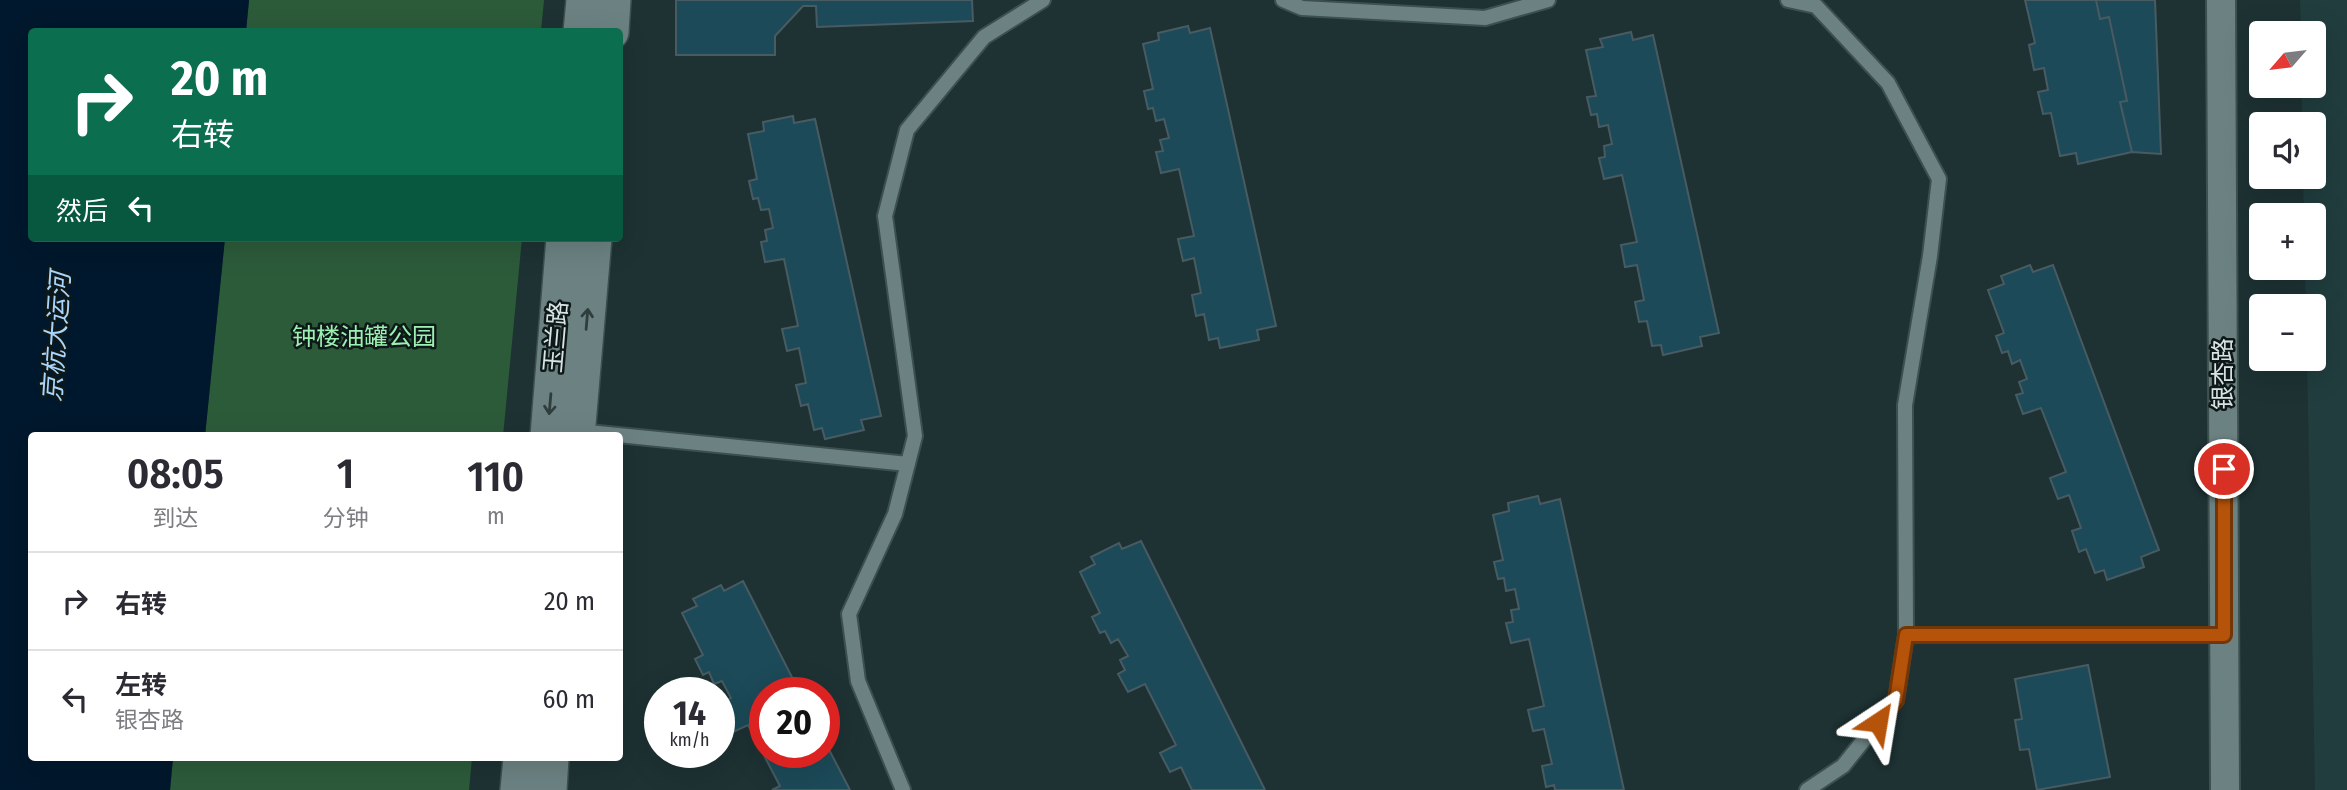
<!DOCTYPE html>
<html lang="zh">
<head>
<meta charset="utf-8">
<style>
  :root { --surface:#fff; --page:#f7f7f7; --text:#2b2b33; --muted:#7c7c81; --line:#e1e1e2 }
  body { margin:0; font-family:"Fira Sans Condensed","Noto Sans SC",sans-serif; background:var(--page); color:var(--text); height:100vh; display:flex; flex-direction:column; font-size:26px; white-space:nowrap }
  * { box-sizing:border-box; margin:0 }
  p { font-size:23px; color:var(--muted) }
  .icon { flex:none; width:38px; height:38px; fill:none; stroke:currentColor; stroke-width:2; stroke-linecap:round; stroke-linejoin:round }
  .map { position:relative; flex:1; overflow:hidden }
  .sheet { position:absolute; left:28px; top:432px; width:595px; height:329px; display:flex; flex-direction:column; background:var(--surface); border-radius:7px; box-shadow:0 7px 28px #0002 }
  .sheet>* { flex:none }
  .banner { position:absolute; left:28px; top:28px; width:595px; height:214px; border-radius:7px; box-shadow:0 7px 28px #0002; background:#0b6e4f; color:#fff; overflow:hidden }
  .needle { width:46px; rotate:242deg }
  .buttons { position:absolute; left:2249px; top:21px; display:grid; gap:14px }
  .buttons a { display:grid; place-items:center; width:77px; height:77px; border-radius:7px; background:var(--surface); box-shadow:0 7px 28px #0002; font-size:35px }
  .speed { position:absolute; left:644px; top:677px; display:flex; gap:14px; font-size:35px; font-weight:700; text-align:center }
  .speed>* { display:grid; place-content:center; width:91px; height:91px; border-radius:50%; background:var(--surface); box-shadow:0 7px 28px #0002; line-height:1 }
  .speed small { font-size:18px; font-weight:400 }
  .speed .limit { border:10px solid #d22; background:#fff; color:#111 }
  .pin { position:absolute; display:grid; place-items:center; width:60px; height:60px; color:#fff; margin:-30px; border:4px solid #fff; border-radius:50%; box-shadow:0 2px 7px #0007 }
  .me { position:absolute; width:77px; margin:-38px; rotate:33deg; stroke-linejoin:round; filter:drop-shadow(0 0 5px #0008) }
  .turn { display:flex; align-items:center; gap:24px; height:147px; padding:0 28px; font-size:32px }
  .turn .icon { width:91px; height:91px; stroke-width:2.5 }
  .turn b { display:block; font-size:49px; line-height:60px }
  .then { display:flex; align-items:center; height:66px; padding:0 28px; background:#0003; gap:14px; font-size:26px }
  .eta { display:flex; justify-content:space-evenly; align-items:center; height:119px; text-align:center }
  .eta b { font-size:42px; font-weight:600; line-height:49px }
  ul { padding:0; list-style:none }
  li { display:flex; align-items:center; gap:21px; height:98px; padding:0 28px; border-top:2px solid var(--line) }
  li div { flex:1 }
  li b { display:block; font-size:26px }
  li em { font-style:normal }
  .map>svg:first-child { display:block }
  .built { fill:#213d3e }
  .green { fill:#2c5b3a }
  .water { fill:#00182d }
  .building { fill:#1c4a58; stroke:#485b62; stroke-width:2 }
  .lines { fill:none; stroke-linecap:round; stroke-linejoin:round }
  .service-casing { stroke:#3d4f4f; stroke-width:18 }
  .minor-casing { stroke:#3d4f4f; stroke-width:32 }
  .tertiary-casing { stroke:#3d4f4f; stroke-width:38 }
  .service { stroke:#6c8282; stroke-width:14 }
  .minor { stroke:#6c8282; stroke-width:28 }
  .tertiary { stroke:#6c8282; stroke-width:35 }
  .oneway { stroke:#303d3d }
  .route-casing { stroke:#753606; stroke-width:18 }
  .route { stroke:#b45309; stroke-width:12 }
  .labels { text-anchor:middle; stroke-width:5; stroke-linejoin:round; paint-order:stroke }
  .park-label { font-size:24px; fill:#9bf1b1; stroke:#0f1818 }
  .street-label { font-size:24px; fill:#d8e4e4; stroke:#0f1818 }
  .water-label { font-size:26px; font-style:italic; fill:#a7d5fb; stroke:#0f1818 }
</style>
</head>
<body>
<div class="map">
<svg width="2347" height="790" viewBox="0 0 2347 790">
  <rect width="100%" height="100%" fill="#1e3233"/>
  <path class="built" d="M 2300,0 L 2347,0 L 2347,790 L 2315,790 L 2307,359 L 2314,359 L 2314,306 L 2306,306 L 2305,268 L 2314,268 L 2314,215 L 2304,215 L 2303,177 L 2314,177 L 2314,124 L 2302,124 L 2302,86 L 2314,86 L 2314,33 L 2301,33 Z"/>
  <path class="green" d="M 249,0 L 544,0 L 541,31 L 246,32 Z
    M 225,238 L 522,238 L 503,436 L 205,436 Z
    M 173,758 L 472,758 L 469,790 L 170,790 Z"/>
  <path class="water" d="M 0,0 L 249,0 L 246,31 L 32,32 L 32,238 L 225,238 L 205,436 L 32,436 L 32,758 L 173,758 L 170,790 L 0,790 Z"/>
  <path class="building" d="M 972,0 L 973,21 L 817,27 L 816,6 L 803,6 L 775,36 L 775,55 L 676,55 L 676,0 Z
    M 2025,0 L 2096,0 L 2100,19 L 2109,17 L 2127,101 L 2120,102 L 2132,152 L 2078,164 L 2076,153 L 2060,156 L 2051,113 L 2043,114 L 2038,92 L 2048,90 L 2044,68 L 2034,70 L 2029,45 L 2035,43 Z
    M 2096,0 L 2155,0 L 2161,154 L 2132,152 L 2120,102 L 2127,101 L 2109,17 L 2100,19 Z
    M 1188,26 L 1190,33 L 1210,28 L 1276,326 L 1257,330 L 1259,340 L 1220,348 L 1218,338 L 1209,340 L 1204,314 L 1196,316 L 1192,295 L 1201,293 L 1194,258 L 1183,261 L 1178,239 L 1194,236 L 1179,169 L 1161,173 L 1156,152 L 1163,151 L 1160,140 L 1169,138 L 1164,119 L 1156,121 L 1153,108 L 1148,109 L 1144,91 L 1153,89 L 1143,44 L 1159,40 L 1158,33 Z
    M 1631,32 L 1633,40 L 1653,35 L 1719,333 L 1700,337 L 1702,346 L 1663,355 L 1661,345 L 1652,346 L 1647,321 L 1639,322 L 1635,302 L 1644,300 L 1637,265 L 1625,267 L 1621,245 L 1637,242 L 1622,175 L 1604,179 L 1599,158 L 1605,157 L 1604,146 L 1612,144 L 1608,125 L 1599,127 L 1597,114 L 1591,115 L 1587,97 L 1596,96 L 1586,50 L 1603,47 L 1600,39 Z
    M 793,116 L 794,123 L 815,119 L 881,416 L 861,420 L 864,430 L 825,439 L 822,428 L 814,430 L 808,404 L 801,406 L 796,385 L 806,383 L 799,348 L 787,351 L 782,329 L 798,326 L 784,259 L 765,262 L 761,242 L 767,241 L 765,230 L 773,228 L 769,209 L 761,210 L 758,198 L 753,199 L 749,181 L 757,179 L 748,134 L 764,131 L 763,122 Z
    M 2030,265 L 2033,272 L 2053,265 L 2159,550 L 2141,557 L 2144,567 L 2107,580 L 2104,570 L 2095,573 L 2086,549 L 2079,552 L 2072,531 L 2081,528 L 2069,495 L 2058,499 L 2050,478 L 2066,472 L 2041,408 L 2023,414 L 2016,395 L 2023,393 L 2019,382 L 2027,379 L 2020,360 L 2012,364 L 2008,351 L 2002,353 L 1996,336 L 2004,333 L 1988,290 L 2004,284 L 2001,276 Z
    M 1538,496 L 1540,504 L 1560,499 L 1624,790 L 1555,790 L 1554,785 L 1546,787 L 1542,766 L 1552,764 L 1544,729 L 1533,731 L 1528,710 L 1544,706 L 1529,639 L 1511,643 L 1506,623 L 1513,622 L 1511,610 L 1519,609 L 1515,589 L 1506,591 L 1504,578 L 1498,579 L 1494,562 L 1503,560 L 1493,515 L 1509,511 L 1508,503 Z
    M 1141,541 L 1265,790 L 1192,790 L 1181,767 L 1170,772 L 1160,753 L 1176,745 L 1145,684 L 1128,692 L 1118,674 L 1125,670 L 1120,660 L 1128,656 L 1118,639 L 1111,643 L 1105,631 L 1100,633 L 1092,617 L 1100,613 L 1080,572 L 1095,564 L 1091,557 L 1119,543 L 1122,549 Z
    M 743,581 L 800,693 L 765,693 L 765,752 L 824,752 L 824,740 L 850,790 L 772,790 L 780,786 L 748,725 L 731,733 L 722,715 L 728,712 L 723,702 L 731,698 L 722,681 L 714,684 L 709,672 L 703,675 L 695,659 L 703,655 L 682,613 L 697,606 L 693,599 L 721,585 L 724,591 Z
    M 2088,665 L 2110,777 L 2037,790 L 2029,749 L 2020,750 L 2015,720 L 2022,719 L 2015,679 Z"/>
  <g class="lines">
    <g class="service-casing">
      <path id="service" d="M 1283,0 L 1302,8 L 1485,18 L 1548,0
        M 1788,0 L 1816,6 L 1888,83 L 1939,179 L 1930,256 L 1905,405 L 1906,635 L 1896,700 L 1843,766 L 1807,790
        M 578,431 L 908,464
        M 1906,635 L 2224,635
        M 903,790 L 858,681 L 849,614 L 895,514 L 915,436 L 885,216 L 907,130 L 984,37 L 1043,0"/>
    </g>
    <g class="minor-casing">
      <path id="minor" d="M 2221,0 L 2225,790"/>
    </g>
    <g class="tertiary-casing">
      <path id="tertiary" d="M 581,32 L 584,0
        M 611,32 L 613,0
        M 548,436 L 564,238
        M 577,436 L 594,238
        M 518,790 L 521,758
        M 549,790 L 551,758"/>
    </g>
    <use href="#service" class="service"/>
    <use href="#minor" class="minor"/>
    <use href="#tertiary" class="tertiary"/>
  </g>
  <defs><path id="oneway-shaft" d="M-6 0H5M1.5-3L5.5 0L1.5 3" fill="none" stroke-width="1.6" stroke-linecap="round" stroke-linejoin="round" transform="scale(1.75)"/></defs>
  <g class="oneway">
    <use href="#oneway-shaft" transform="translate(587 319) rotate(-85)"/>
    <use href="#oneway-shaft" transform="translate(550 404) rotate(95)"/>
  </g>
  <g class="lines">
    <g class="route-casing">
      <path id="route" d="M 1878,722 L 1896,700 L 1906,635 L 2224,635 L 2224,469"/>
    </g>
    <use href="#route" class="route"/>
  </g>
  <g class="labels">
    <g class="park-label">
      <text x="364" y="345">钟楼油罐公园</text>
    </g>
    <g class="street-label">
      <text transform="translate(556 337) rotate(-85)" y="8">玉兰路</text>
      <text transform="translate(2223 374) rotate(-90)" y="8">银杏路</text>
    </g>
    <g class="water-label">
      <text transform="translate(56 337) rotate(-86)" y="9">京杭大运河</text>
    </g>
  </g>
</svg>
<div class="buttons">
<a><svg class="needle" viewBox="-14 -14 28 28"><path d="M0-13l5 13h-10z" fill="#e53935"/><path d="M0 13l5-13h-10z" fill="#7c7c81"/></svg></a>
<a><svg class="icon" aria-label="sound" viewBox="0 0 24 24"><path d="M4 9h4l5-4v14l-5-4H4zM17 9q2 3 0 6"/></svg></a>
<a>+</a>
<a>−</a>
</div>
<div class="speed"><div>14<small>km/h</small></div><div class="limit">20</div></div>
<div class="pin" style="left:2224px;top:469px;background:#d93025"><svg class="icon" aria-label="arrive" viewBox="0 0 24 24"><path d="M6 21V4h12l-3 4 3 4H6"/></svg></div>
<svg class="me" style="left:1878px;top:722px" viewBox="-20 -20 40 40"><path d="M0-17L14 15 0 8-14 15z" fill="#b45309" stroke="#fff" stroke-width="4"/></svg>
<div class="banner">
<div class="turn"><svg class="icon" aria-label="right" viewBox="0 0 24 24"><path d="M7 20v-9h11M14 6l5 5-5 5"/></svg><div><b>20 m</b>右转</div></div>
<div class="then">然后<svg class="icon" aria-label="left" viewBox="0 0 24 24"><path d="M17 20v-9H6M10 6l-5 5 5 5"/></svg></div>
</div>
<section class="sheet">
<div class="eta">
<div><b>08:05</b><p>到达</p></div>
<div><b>1</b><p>分钟</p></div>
<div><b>110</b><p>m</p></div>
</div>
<ul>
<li><svg class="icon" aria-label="right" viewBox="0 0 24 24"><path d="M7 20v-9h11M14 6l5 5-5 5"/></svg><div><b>右转</b></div><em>20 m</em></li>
<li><svg class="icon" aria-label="left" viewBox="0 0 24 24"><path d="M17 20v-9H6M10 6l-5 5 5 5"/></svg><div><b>左转</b><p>银杏路</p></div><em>60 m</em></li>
</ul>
</section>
</div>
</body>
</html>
